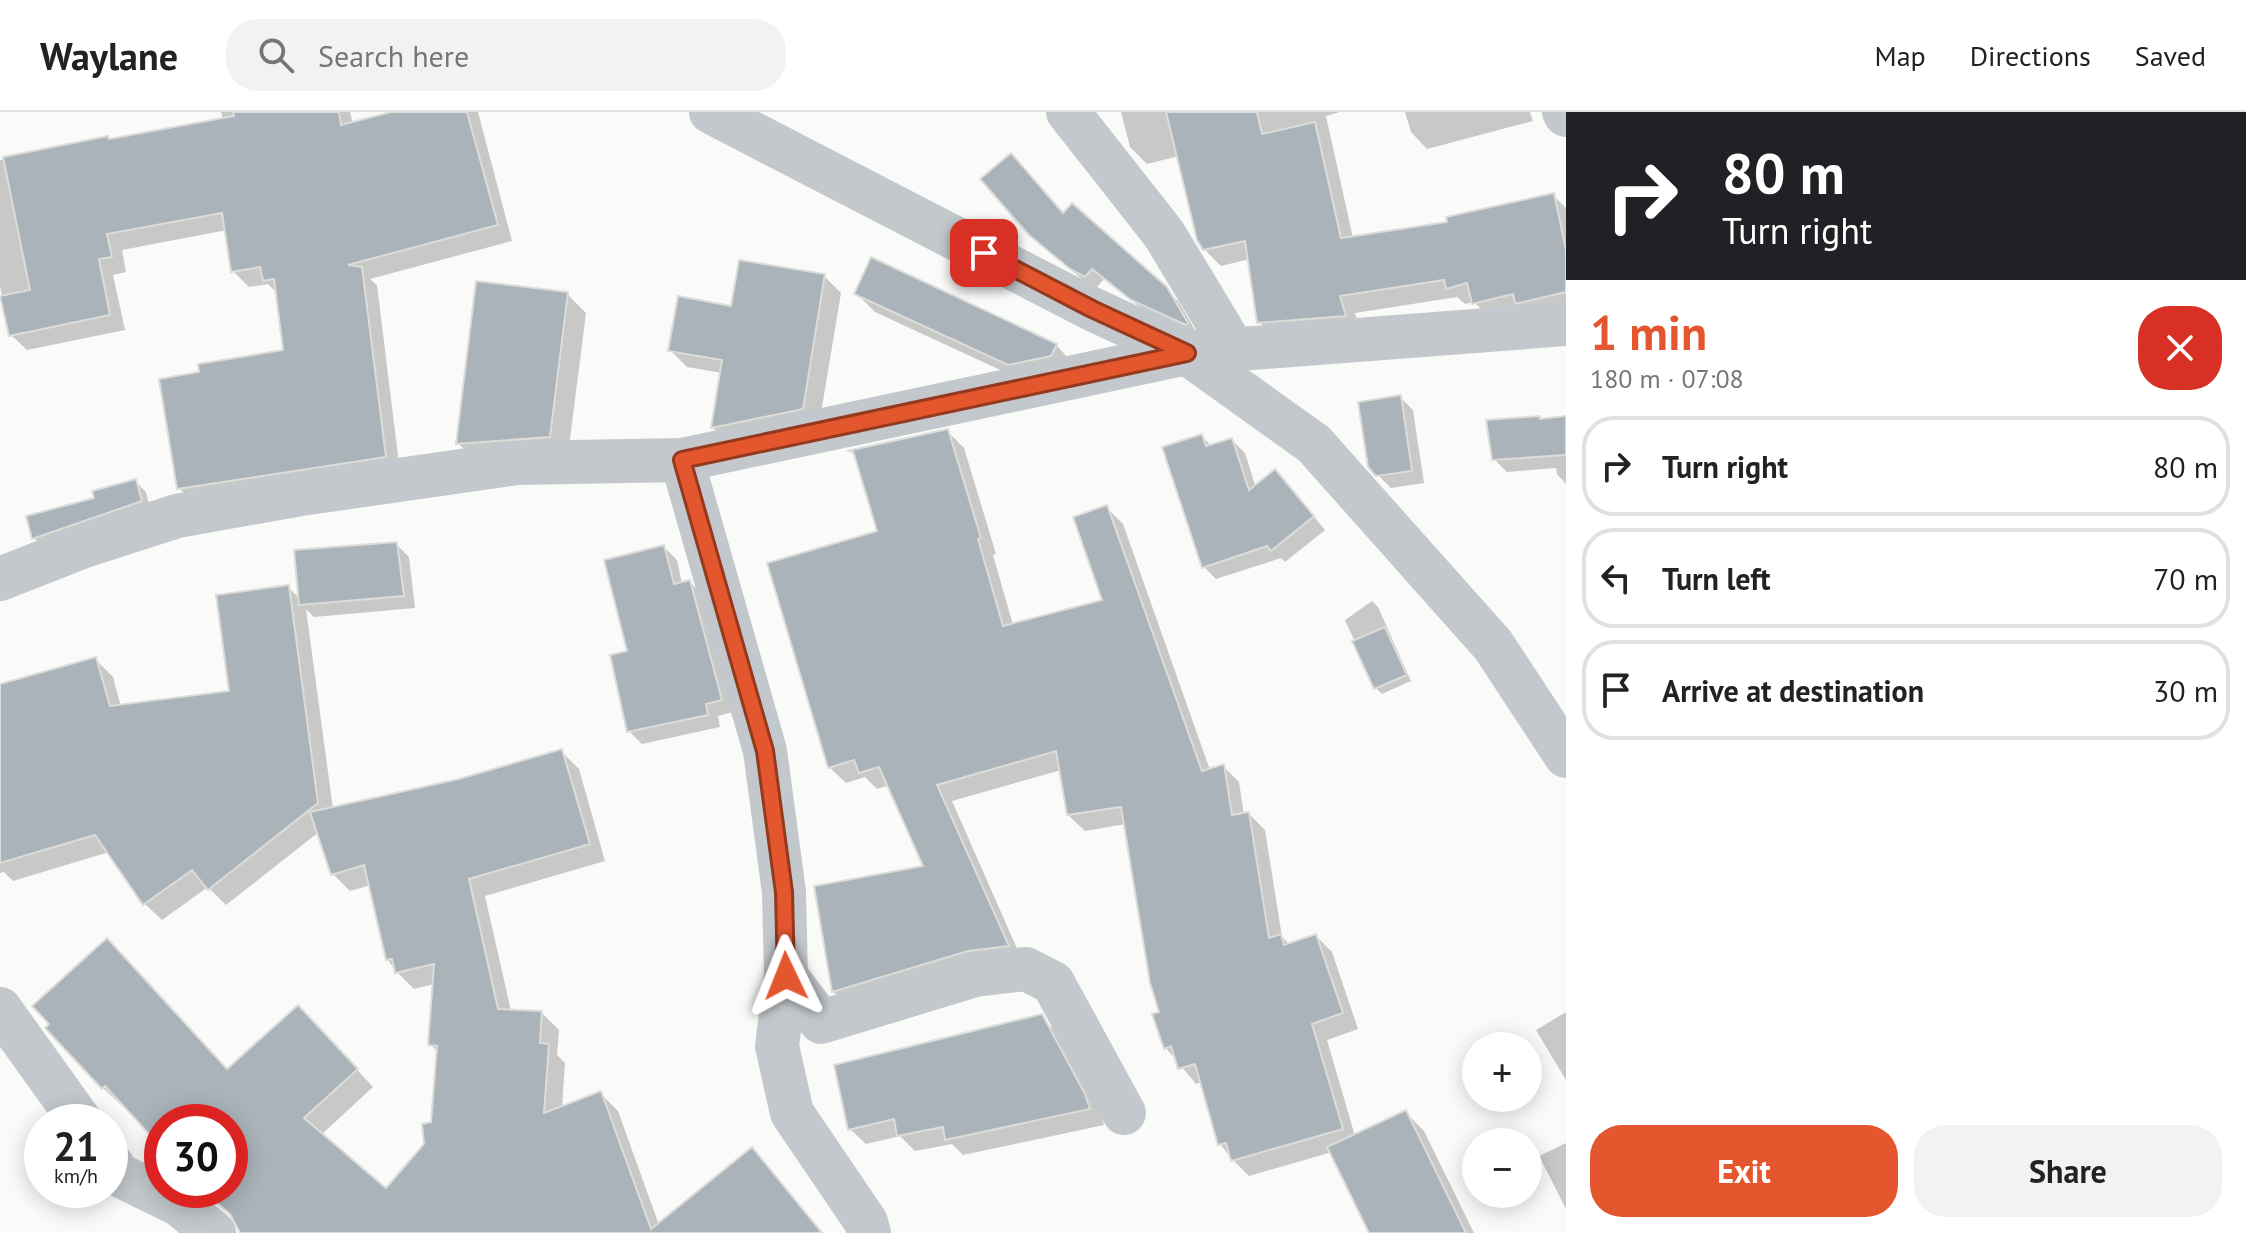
<!DOCTYPE html>
<html lang="en">
<head>
<meta charset="utf-8">
<style>
  :root { --surface:#fff; --page:#f2f2f2; --text:#222; --muted:#767676; --line:#e0e0e0; --accent:#e4572e }
  body { margin:0; font-family:"PT Sans",sans-serif; background:var(--page); color:var(--text); height:100vh; display:flex; flex-direction:column; font-size:30px; white-space:nowrap }
  * { box-sizing:border-box; margin:0 }
  p { font-size:26px; color:var(--muted) }
  .icon { flex:none; width:44px; height:44px; fill:none; stroke:currentColor; stroke-width:2; stroke-linecap:round; stroke-linejoin:round }
  .map { position:relative; flex:1; overflow:hidden }
  .drawer { display:flex; flex-direction:column; background:var(--surface); width:680px }
  .drawer>* { flex:none }
  .banner { background:#202124; color:#fff; overflow:hidden }
  .controls { position:absolute; left:1462px; top:920px; display:grid; gap:16px }
  .controls a { display:grid; place-items:center; width:80px; height:80px; border-radius:50%; background:var(--surface); box-shadow:0 4px 20px #0003; font-size:40px }
  .speed { position:absolute; left:24px; top:992px; display:flex; gap:16px; font-size:40px; font-weight:700; text-align:center }
  .speed>* { display:grid; place-content:center; width:104px; height:104px; border-radius:50%; background:var(--surface); box-shadow:0 4px 20px #0003; line-height:1 }
  .speed small { font-size:20px; font-weight:400 }
  .speed .limit { border:12px solid #d22; background:#fff; color:#111 }
  .pin { position:absolute; display:grid; place-items:center; width:68px; height:68px; color:#fff; margin:-34px; border-radius:16px; box-shadow:0 4px 12px #0006 }
  .me { position:absolute; width:88px; margin:-44px; rotate:358deg; stroke-linejoin:round; filter:drop-shadow(0 0 6px #0008) }
  .turn { display:flex; align-items:center; gap:28px; height:168px; padding:0 24px; font-size:36px }
  .turn .icon { width:104px; height:104px; stroke-width:2.5 }
  .turn b { display:block; font-size:56px; line-height:68px }
  .round { display:grid; place-items:center; flex:none; width:84px; height:84px; border-radius:32px; background:var(--page) }
  .overview { display:flex; align-items:center; justify-content:space-between; height:136px; padding:0 24px }
  h1 { font-size:48px; font-weight:800; line-height:60px; color:var(--accent) }
  .button { display:flex; gap:16px; margin-top:auto; padding:16px 24px }
  .button a { flex:1; height:92px; border-radius:32px; background:var(--accent); color:#fff; font-size:32px; font-weight:800; line-height:92px; text-align:center }
  .button a+a { background:var(--page); color:var(--text) }
  ul { padding:0; list-style:none }
  li { display:flex; align-items:center; gap:24px; height:100px; margin:0 16px 12px; padding:0 8px; border:4px solid var(--line); border-radius:32px }
  li div { flex:1 }
  li b { display:block; font-size:30px }
  li em { font-style:normal }
  header { display:flex; align-items:center; gap:48px; box-sizing:border-box; height:112px; padding:0 40px; background:var(--surface); border-bottom:2px solid var(--line) }
  header strong { font-size:38px }
  nav { display:flex; gap:44px; margin-inline-start:auto; font-size:28px }
  .search { width:560px; height:72px; background:var(--page); display:flex; align-items:center; gap:20px; box-sizing:border-box; padding:0 28px; border-radius:32px; color:var(--muted); font-size:30px }
  main { display:flex; flex:1; min-height:0 }
  .map>svg:first-child { display:block }
  .shadow { fill:#0003 }
  .building { fill:#aab3b9; stroke:#dcdcda; stroke-width:2 }
  .lines { fill:none; stroke-linecap:round; stroke-linejoin:round }
  .minor { stroke:#c3c8cc; stroke-width:44 }
  .route-casing { stroke:#94391e; stroke-width:20 }
  .route { stroke:#e4572e; stroke-width:14 }
</style>
</head>
<body>
<header>
<strong>Waylane</strong>
<div class="search"><svg class="icon" aria-label="search" viewBox="0 0 24 24"><circle cx="10" cy="10" r="6"/><path d="M15 15l6 6"/></svg>Search here</div>
<nav><a>Map</a><a>Directions</a><a>Saved</a></nav>
</header>
<main>
<div class="map">
<svg width="1566" height="1121" viewBox="0 0 1566 1121">
  <rect width="100%" height="100%" fill="#fafaf8"/>
  <path class="shadow" d="M 221,0 L 350,0 L 353,12 L 398,0 L 478,0 L 512,129 L 370,167 L 377,173 L 400,360 L 194,391 L 179,376 L 202,262 L 285,240 L 277,181 L 268,172 L 249,175 L 233,159 L 227,118 L 122,138 L 126,160 L 113,163 L 125,218 L 27,238 L 11,223 L 0,175 L 0,48 L 108,26 L 110,29 L 223,8 Z
    M 1121,0 L 1340,0 L 1326,4 L 1353,126 L 1449,111 L 1553,83 L 1566,96 L 1566,199 L 1491,207 L 1474,190 L 1465,192 L 1457,185 L 1355,201 L 1361,220 L 1276,226 L 1259,210 L 1250,147 L 1221,154 L 1204,137 L 1179,44 L 1147,52 L 1130,35 Z
    M 1405,0 L 1530,0 L 1533,9 L 1427,37 L 1411,20 Z
    M 1063,104 L 1165,177 L 1178,189 L 1198,223 L 1145,199 L 1104,167 L 1097,175 L 1083,168 L 1043,134 Z
    M 824,164 L 841,181 L 819,313 L 730,332 L 713,316 L 722,261 L 687,255 L 670,238 L 733,196 Z
    M 856,181 L 1056,233 L 1074,252 L 1028,271 L 875,200 Z
    M 567,182 L 586,201 L 568,343 L 476,350 L 458,331 Z
    M 1400,285 L 1413,298 L 1424,371 L 1391,376 L 1378,363 Z
    M 1566,306 L 1566,372 L 1557,362 L 1556,356 L 1507,360 L 1494,347 L 1541,309 Z
    M 947,319 L 964,336 L 996,442 L 993,443 L 1013,513 L 1105,489 L 1107,396 L 1123,412 L 1210,658 L 1223,654 L 1239,670 L 1244,703 L 1249,702 L 1265,718 L 1282,825 L 1290,833 L 1316,824 L 1332,840 L 1358,917 L 1327,928 L 1355,1024 L 1405,1000 L 1424,1019 L 1474,1121 L 1371,1121 L 1332,1040 L 1249,1064 L 1233,1048 L 1220,1032 L 1202,970 L 1196,972 L 1166,936 L 1162,902 L 1126,712 L 1085,719 L 1068,703 L 1061,658 L 952,689 L 1023,850 L 850,896 L 834,880 L 816,776 L 926,756 L 889,673 L 877,677 L 865,665 L 846,671 L 829,655 L 880,420 L 856,345 L 851,340 Z
    M 1202,324 L 1212,335 L 1232,328 L 1245,341 L 1256,376 L 1287,372 L 1325,418 L 1285,450 L 1281,446 L 1216,467 L 1204,455 Z
    M 135,369 L 146,380 L 151,400 L 45,437 L 34,426 L 28,405 L 96,388 Z
    M 396,432 L 409,445 L 415,496 L 314,505 L 306,497 L 333,697 L 460,669 L 562,640 L 579,657 L 605,749 L 485,784 L 511,899 L 542,901 L 559,918 L 557,943 L 565,951 L 562,996 L 601,982 L 618,999 L 659,1113 L 752,1037 L 823,1121 L 239,1121 L 240,1112 L 236,1108 L 204,1078 L 230,1078 L 230,1010 L 162,1010 L 162,1033 L 123,990 L 120,992 L 103,976 L 48,916 L 227,959 L 315,912 L 373,975 L 321,1023 L 386,1079 L 427,1032 L 433,1012 L 439,941 L 430,932 L 434,872 L 414,877 L 397,860 L 387,847 L 371,773 L 350,779 L 333,762 L 319,720 L 226,793 L 208,775 L 162,808 L 145,792 L 109,740 L 13,769 L 4,760 L 0,761 L 0,574 L 96,548 L 113,565 L 121,595 L 231,581 L 288,475 L 300,487 Z
    M 664,435 L 677,448 L 682,472 L 690,470 L 702,483 L 733,600 L 718,604 L 720,615 L 642,632 L 629,619 L 629,541 Z
    M 1372,489 L 1378,495 L 1411,569 L 1382,582 L 1376,576 L 1345,508 Z
    M 1566,900 L 1566,968 L 1536,918 Z
    M 1041,905 L 1057,921 L 1100,1000 L 1104,1013 L 963,1043 L 952,1032 L 915,1039 L 900,1024 L 866,1032 L 850,1017 Z
    M 1566,1031 L 1566,1097 L 1539,1044 Z"/>
  <path class="building" d="M 233,0 L 339,0 L 341,13 L 391,0 L 467,0 L 498,113 L 348,153 L 362,155 L 386,345 L 177,377 L 159,267 L 199,260 L 198,252 L 283,238 L 274,167 L 263,169 L 260,155 L 231,160 L 222,101 L 107,122 L 112,145 L 99,147 L 110,203 L 9,224 L 0,184 L 30,178 L 3,45 L 108,24 L 109,27 L 234,4 Z
    M 1166,0 L 1257,0 L 1262,22 L 1315,10 L 1341,126 L 1447,110 L 1446,105 L 1554,81 L 1566,138 L 1566,180 L 1519,191 L 1515,191 L 1513,182 L 1472,192 L 1467,171 L 1446,177 L 1444,168 L 1340,184 L 1346,204 L 1257,211 L 1245,129 L 1203,138 L 1197,128 Z
    M 1011,41 L 1063,101 L 1072,91 L 1167,175 L 1188,211 L 1186,213 L 1131,188 L 1092,157 L 1085,165 L 1070,157 L 1029,123 L 980,67 Z
    M 871,145 L 1057,232 L 1051,244 L 1008,253 L 854,182 Z
    M 739,148 L 825,162 L 803,297 L 711,316 L 722,248 L 668,239 L 678,184 L 731,194 Z
    M 476,169 L 568,180 L 550,325 L 456,332 Z
    M 1401,283 L 1412,359 L 1376,364 L 1368,355 L 1358,290 Z
    M 1540,304 L 1540,307 L 1566,304 L 1566,343 L 1492,348 L 1486,308 Z
    M 948,317 L 981,426 L 978,427 L 1003,514 L 1102,488 L 1073,405 L 1107,393 L 1202,659 L 1224,652 L 1232,703 L 1249,700 L 1269,826 L 1281,822 L 1284,833 L 1316,822 L 1343,901 L 1312,912 L 1343,1017 L 1231,1049 L 1226,1031 L 1218,1033 L 1195,952 L 1178,957 L 1171,934 L 1164,937 L 1152,902 L 1159,900 L 1150,871 L 1121,695 L 1067,703 L 1056,639 L 937,673 L 1009,834 L 968,839 L 832,880 L 814,774 L 923,754 L 879,655 L 859,661 L 854,648 L 828,656 L 767,451 L 877,419 L 853,339 L 847,339 Z
    M 1202,322 L 1206,334 L 1232,326 L 1249,378 L 1275,357 L 1314,404 L 1271,439 L 1267,434 L 1202,456 L 1162,335 Z
    M 136,367 L 142,389 L 32,427 L 26,404 L 94,386 L 92,379 Z
    M 397,430 L 404,484 L 299,493 L 294,438 Z
    M 664,433 L 674,472 L 690,468 L 722,588 L 706,592 L 708,603 L 627,620 L 610,543 L 627,539 L 604,448 Z
    M 289,473 L 318,691 L 208,778 L 192,758 L 143,793 L 95,723 L 0,751 L 0,572 L 96,545 L 110,594 L 229,579 L 216,483 Z
    M 1385,515 L 1407,563 L 1374,577 L 1352,529 Z
    M 562,637 L 590,732 L 469,767 L 498,897 L 542,899 L 540,931 L 549,932 L 544,1001 L 601,979 L 651,1117 L 752,1035 L 822,1121 L 240,1121 L 230,1102 L 201,1078 L 230,1078 L 230,1010 L 162,1010 L 162,1036 L 105,974 L 102,977 L 45,916 L 49,912 L 32,894 L 107,826 L 227,957 L 298,893 L 358,957 L 304,1006 L 386,1076 L 424,1032 L 422,1012 L 431,1010 L 437,934 L 428,933 L 434,852 L 395,861 L 392,847 L 386,848 L 364,753 L 331,763 L 310,700 L 459,667 Z
    M 1042,902 L 1085,982 L 1090,997 L 945,1028 L 943,1015 L 897,1024 L 894,1007 L 848,1018 L 834,953 Z
    M 1406,998 L 1466,1121 L 1369,1121 L 1327,1035 Z"/>
  <g class="lines">
    <path class="minor" d="M 711,0 L 1092,197 L 1187,241 L 1314,332 L 1493,533 L 1566,644
      M 1068,0 L 1164,122 L 1234,238
      M 1564,0 L 1566,3
      M 682,348 L 765,639 L 784,780 L 786,864 L 777,934 L 792,1001 L 866,1110 L 869,1121
      M 0,467 L 84,434 L 177,404 L 301,382 L 517,351 L 682,348 L 1187,241 L 1566,212
      M 786,864 L 821,910 L 975,863 L 1026,857 L 1053,871 L 1124,1001
      M 0,897 L 81,1010
      M 110,1050 L 119,1063 L 180,1093 L 214,1121"/>
  </g>
  <g class="lines">
    <g class="route-casing">
      <path id="route" d="M 786,864 L 784,780 L 765,639 L 682,348 L 1187,241 L 1092,197 L 984,141"/>
    </g>
    <use href="#route" class="route"/>
  </g>
</svg>
<div class="controls">
<a>+</a>
<a>−</a>
</div>
<div class="speed"><div>21<small>km/h</small></div><div class="limit">30</div></div>
<div class="pin" style="left:984px;top:141px;background:#d93025"><svg class="icon" aria-label="arrive" viewBox="0 0 24 24"><path d="M6 21V4h12l-3 4 3 4H6"/></svg></div>
<svg class="me" style="left:786px;top:864px" viewBox="-20 -20 40 40"><path d="M0-17L14 15 0 8-14 15z" fill="#e4572e" stroke="#fff" stroke-width="4"/></svg>
</div>
<section class="drawer">
<div class="banner">
<div class="turn"><svg class="icon" aria-label="right" viewBox="0 0 24 24"><path d="M7 20v-9h11M14 6l5 5-5 5"/></svg><div><b>80 m</b>Turn right</div></div>
</div>
<div class="overview"><div><h1>1 min</h1><p>180 m · 07:08</p></div><a class="round" style="background:#d93025;color:#fff"><svg class="icon" aria-label="close" viewBox="0 0 24 24"><path d="M6 6l12 12M18 6L6 18"/></svg></a></div>
<ul>
<li><svg class="icon" aria-label="right" viewBox="0 0 24 24"><path d="M7 20v-9h11M14 6l5 5-5 5"/></svg><div><b>Turn right</b></div><em>80 m</em></li>
<li><svg class="icon" aria-label="left" viewBox="0 0 24 24"><path d="M17 20v-9H6M10 6l-5 5 5 5"/></svg><div><b>Turn left</b></div><em>70 m</em></li>
<li><svg class="icon" aria-label="arrive" viewBox="0 0 24 24"><path d="M6 21V4h12l-3 4 3 4H6"/></svg><div><b>Arrive at destination</b></div><em>30 m</em></li>
</ul>
<div class="button"><a>Exit</a><a>Share</a></div>
</section>
</main>
</body>
</html>
